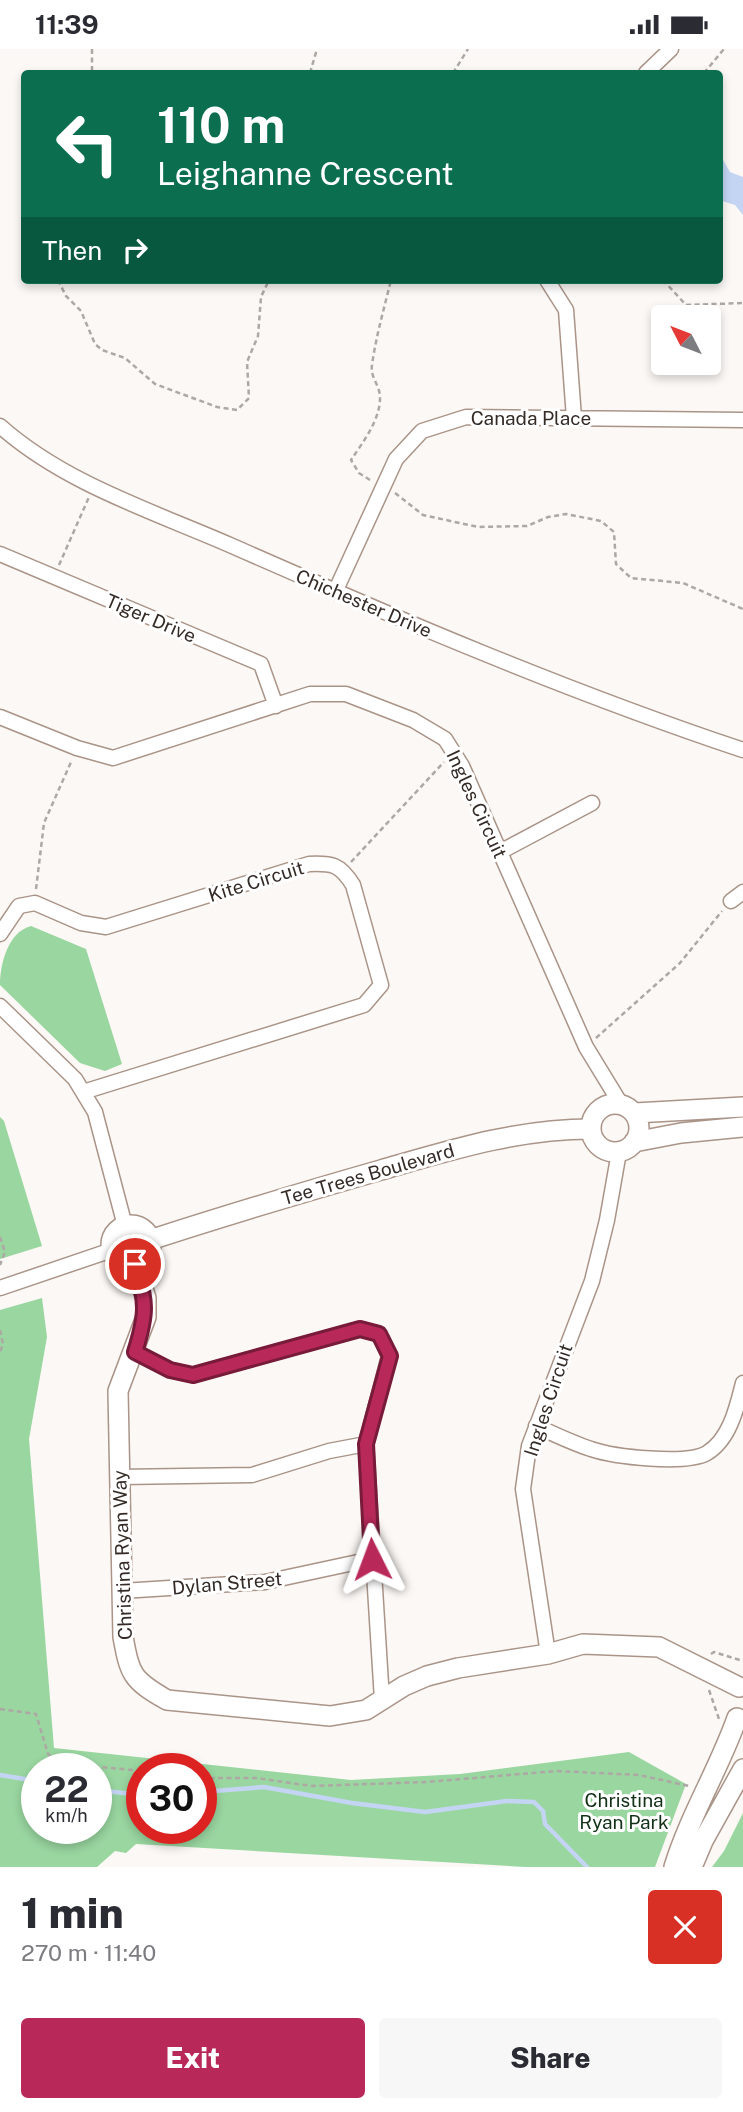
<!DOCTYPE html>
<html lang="en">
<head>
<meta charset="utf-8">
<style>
  :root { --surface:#fff; --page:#f7f7f7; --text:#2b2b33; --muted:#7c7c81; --accent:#b8295a }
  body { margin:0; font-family:"Public Sans",sans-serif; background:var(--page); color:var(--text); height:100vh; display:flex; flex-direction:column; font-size:26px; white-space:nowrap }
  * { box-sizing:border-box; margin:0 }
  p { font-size:23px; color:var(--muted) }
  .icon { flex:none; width:38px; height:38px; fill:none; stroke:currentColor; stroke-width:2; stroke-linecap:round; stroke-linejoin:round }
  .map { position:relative; height:1818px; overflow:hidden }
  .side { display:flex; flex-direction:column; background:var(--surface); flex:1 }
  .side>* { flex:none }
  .guide { position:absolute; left:21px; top:21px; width:702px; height:214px; border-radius:7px; box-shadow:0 4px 10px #0003; background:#0b6e4f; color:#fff; overflow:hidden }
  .needle { width:46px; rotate:312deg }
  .controls { position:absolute; left:651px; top:256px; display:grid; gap:14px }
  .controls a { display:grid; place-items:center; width:70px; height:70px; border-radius:7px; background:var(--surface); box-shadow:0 4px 10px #0003; font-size:35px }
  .speed { position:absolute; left:21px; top:1704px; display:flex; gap:14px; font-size:35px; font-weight:700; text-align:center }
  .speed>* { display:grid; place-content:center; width:91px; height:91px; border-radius:50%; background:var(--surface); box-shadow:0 4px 10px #0003; line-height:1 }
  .speed small { font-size:18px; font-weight:400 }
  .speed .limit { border:10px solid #d22; background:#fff; color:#111 }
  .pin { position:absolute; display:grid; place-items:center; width:60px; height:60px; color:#fff; margin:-30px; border:4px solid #fff; border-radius:50%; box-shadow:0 2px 7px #0007 }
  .me { position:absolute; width:77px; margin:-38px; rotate:357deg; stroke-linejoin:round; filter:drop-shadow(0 0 5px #0008) }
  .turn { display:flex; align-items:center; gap:24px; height:147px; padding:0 21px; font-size:32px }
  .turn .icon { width:91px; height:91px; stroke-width:2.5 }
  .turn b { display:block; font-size:49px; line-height:60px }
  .then { display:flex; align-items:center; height:66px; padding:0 21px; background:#0003; gap:14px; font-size:26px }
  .round { display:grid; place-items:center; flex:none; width:74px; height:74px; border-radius:7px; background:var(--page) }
  .summary { display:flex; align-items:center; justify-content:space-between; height:119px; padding:0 21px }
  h1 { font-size:42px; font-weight:800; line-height:52px }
  .button { display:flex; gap:14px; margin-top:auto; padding:14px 21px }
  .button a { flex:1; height:80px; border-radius:7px; background:var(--accent); color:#fff; font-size:28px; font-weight:800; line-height:80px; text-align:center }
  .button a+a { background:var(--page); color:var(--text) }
  .status { display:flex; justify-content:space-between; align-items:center; height:49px; padding:0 35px; background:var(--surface); direction:ltr }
  .status svg { height:19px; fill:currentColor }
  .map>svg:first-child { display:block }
  .green { fill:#99d6a0; fill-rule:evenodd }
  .water { fill:#c4d5f4 }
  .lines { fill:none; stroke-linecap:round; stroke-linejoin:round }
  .stream { stroke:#c4d5f4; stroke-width:4.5 }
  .street-casing { stroke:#aa9488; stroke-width:17 }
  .secondary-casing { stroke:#aa9488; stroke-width:22 }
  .path { stroke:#aea8a5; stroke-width:2.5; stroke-dasharray:5 3.5; stroke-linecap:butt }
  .street { stroke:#fff; stroke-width:14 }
  .secondary { stroke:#fff; stroke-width:19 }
  .route-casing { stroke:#781b3a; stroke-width:18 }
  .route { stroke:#b8295a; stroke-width:12 }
  .labels { text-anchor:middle; stroke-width:6; stroke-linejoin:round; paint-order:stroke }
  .street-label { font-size:19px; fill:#342b27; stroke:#fff }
  .park-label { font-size:19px; fill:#123117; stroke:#fff }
</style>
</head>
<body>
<div class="status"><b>11:39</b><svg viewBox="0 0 49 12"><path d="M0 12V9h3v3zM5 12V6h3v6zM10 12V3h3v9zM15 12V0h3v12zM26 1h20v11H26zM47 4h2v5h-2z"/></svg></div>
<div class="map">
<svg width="743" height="1818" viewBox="0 0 743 1818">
  <rect width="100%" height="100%" fill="#fcf8f5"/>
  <path class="green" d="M 31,877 L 86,900 L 122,1015 L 105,1022 L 80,1014 L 0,936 C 0,915 8,883 31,877 Z
    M 0,1068 L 4,1072 L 42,1197 L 0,1210 Z
    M 42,1249 L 47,1288 L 29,1390 L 54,1699 L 351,1731 L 460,1725 L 629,1703 L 686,1735 L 655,1818 L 525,1818 L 136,1795 L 126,1804 L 115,1802 L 97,1818 L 0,1818 L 0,1261 ZM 37,1720 L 96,1720 L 96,1780 L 37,1780 ZM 142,1720 L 201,1720 L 201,1780 L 142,1780 Z
    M 743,1764 L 743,1818 L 712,1818 L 724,1802 Z"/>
  <path class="water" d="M 719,104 L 730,123 L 743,128 L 743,166 L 735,156 L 719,151 Z"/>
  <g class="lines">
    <path class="stream" d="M 0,1726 L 37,1732
      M 96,1741 L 142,1746
      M 201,1743 L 264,1738 L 352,1754 L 425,1763 L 507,1752 L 534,1753 L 543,1762 L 545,1775 L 587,1818"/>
    <g class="street-casing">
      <path id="street" d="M 646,24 L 671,0
        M 547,231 L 566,261 L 574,369
        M 0,377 C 64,434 152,462 230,496 C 398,570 569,643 743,701
        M 0,505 L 261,615 L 276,657
        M 335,543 L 396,410 L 422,382 L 466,368 L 743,371
        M 0,668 L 77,699 L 113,709 L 310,645 L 346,645 L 413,671 L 445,690 L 462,717 L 586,998 L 622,1057
        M 500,803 L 592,754
        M 731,852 L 743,843
        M 0,885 L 19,857 L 35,854 L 81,874 L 106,878 L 309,815 C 332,814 340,815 353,836 L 381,936 L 364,956 L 83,1043
        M 0,957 L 75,1030 L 95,1063 L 125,1177
        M 0,1239 L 112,1201
        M 135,1303 L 170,1321 L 193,1326 L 360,1280 L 379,1285 L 389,1307 L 366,1395 L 382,1651
        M 536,1377 C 554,1385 572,1394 591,1400 C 614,1408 687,1416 707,1404 C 730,1390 737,1358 743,1334
        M 119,1428 L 252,1426 L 329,1402 L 366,1395
        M 122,1542 L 265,1533 L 372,1510
        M 548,1605 L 523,1440 L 529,1397 L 592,1232 L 607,1171 L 619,1103"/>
    </g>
    <g class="secondary-casing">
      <path id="secondary" d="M591 1079a24 24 0 1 1 48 0a24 24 0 1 1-48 0Z
        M 635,1064 L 743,1058
        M 634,1093 L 681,1084 L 743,1078
        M111 1196a20 20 0 1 1 40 0a20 20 0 1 1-40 0Z
        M 150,1191 C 227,1166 304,1143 381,1121 C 451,1101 517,1080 591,1080
        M 135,1215 L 146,1249 L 146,1268 L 118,1342 L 123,1588 C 130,1626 132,1631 167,1651 L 330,1667 L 366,1661 L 404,1637 L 427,1627 L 458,1619 L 548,1605 L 583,1595 L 659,1598 L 739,1638
        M 674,1818 C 690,1766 719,1720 737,1669
        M 692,1818 L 703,1792 L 743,1720"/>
    </g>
    <path class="path" d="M 92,0 L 92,24
      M 310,24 L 317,0
      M 453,24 L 468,0
      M 704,24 L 724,0
      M 58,231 L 66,247 L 81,262 L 95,295 L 102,301 L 125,309 L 155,335 L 217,358 L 237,361 L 249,349 L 247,313 L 258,287 L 261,248 L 269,231
      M 663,231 L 686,256 L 743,254
      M 370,431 L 359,424 L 351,411 C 363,393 381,370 380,347 C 379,335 370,328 372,316 C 376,287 384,260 391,231
      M 395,444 L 423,466 L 478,478 L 527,477 L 548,468 L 566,465 L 601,472 L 614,483 L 616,515 L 631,529 L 683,534 L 743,560
      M 59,516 L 89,448
      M 351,813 L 444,713
      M 36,840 L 44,774 L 71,713
      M 596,989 L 680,914 L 722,862
      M 0,1188 L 5,1203 L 0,1216
      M 0,1281 L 3,1295 L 0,1303
      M 711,1605 L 714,1603 L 743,1612
      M 709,1641 L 719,1670
      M 0,1660 L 36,1665 L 48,1705 L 59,1714 L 142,1722
      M 201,1729 L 256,1729 L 312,1737 L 427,1733 L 556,1722 L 639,1726 L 689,1737"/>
    <use href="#street" class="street"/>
    <use href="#secondary" class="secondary"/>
  </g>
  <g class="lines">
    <g class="route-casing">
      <path id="route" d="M 135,1215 C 147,1253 147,1265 135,1303 L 170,1321 L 193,1326 L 360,1280 L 379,1285 L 390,1307 L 366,1395 L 372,1510"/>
    </g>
    <use href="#route" class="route"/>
  </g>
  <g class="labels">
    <g class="street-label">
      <text x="531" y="376">Canada Place</text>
      <text transform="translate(364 554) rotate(23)" y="7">Chichester Drive</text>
      <text transform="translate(151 569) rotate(23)" y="7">Tiger Drive</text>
      <text transform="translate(477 755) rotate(65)" y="7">Ingles Circuit</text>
      <text transform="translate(256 832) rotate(-17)" y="7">Kite Circuit</text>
      <text transform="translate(368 1125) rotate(-16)" y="7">Tee Trees Boulevard</text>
      <text transform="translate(548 1351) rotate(-72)" y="7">Ingles Circuit</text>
      <text transform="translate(122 1506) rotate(-92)" y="7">Christina Ryan Way</text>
      <text transform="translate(227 1534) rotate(-5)" y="7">Dylan Street</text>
    </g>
    <g class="park-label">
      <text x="624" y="1758">Christina<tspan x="624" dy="22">Ryan Park</tspan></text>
    </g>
  </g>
</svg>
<div class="controls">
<a><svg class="needle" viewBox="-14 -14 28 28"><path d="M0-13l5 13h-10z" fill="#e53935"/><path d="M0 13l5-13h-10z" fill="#7c7c81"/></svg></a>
</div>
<div class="speed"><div>22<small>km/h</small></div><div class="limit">30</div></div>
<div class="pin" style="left:135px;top:1215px;background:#d93025"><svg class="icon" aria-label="arrive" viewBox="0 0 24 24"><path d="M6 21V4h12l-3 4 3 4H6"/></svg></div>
<svg class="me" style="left:372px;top:1510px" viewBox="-20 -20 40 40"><path d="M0-17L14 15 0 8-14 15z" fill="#b8295a" stroke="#fff" stroke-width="4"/></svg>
<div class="guide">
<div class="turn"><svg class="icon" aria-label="left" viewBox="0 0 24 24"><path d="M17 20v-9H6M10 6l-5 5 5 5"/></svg><div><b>110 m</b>Leighanne Crescent</div></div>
<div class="then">Then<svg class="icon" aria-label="right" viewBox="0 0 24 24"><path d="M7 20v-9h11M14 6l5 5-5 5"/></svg></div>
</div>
</div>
<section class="side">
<div class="summary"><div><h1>1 min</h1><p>270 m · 11:40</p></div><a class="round" style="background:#d93025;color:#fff"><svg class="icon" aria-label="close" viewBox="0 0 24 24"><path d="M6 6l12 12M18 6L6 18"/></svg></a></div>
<div class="button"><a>Exit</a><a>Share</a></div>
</section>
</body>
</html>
